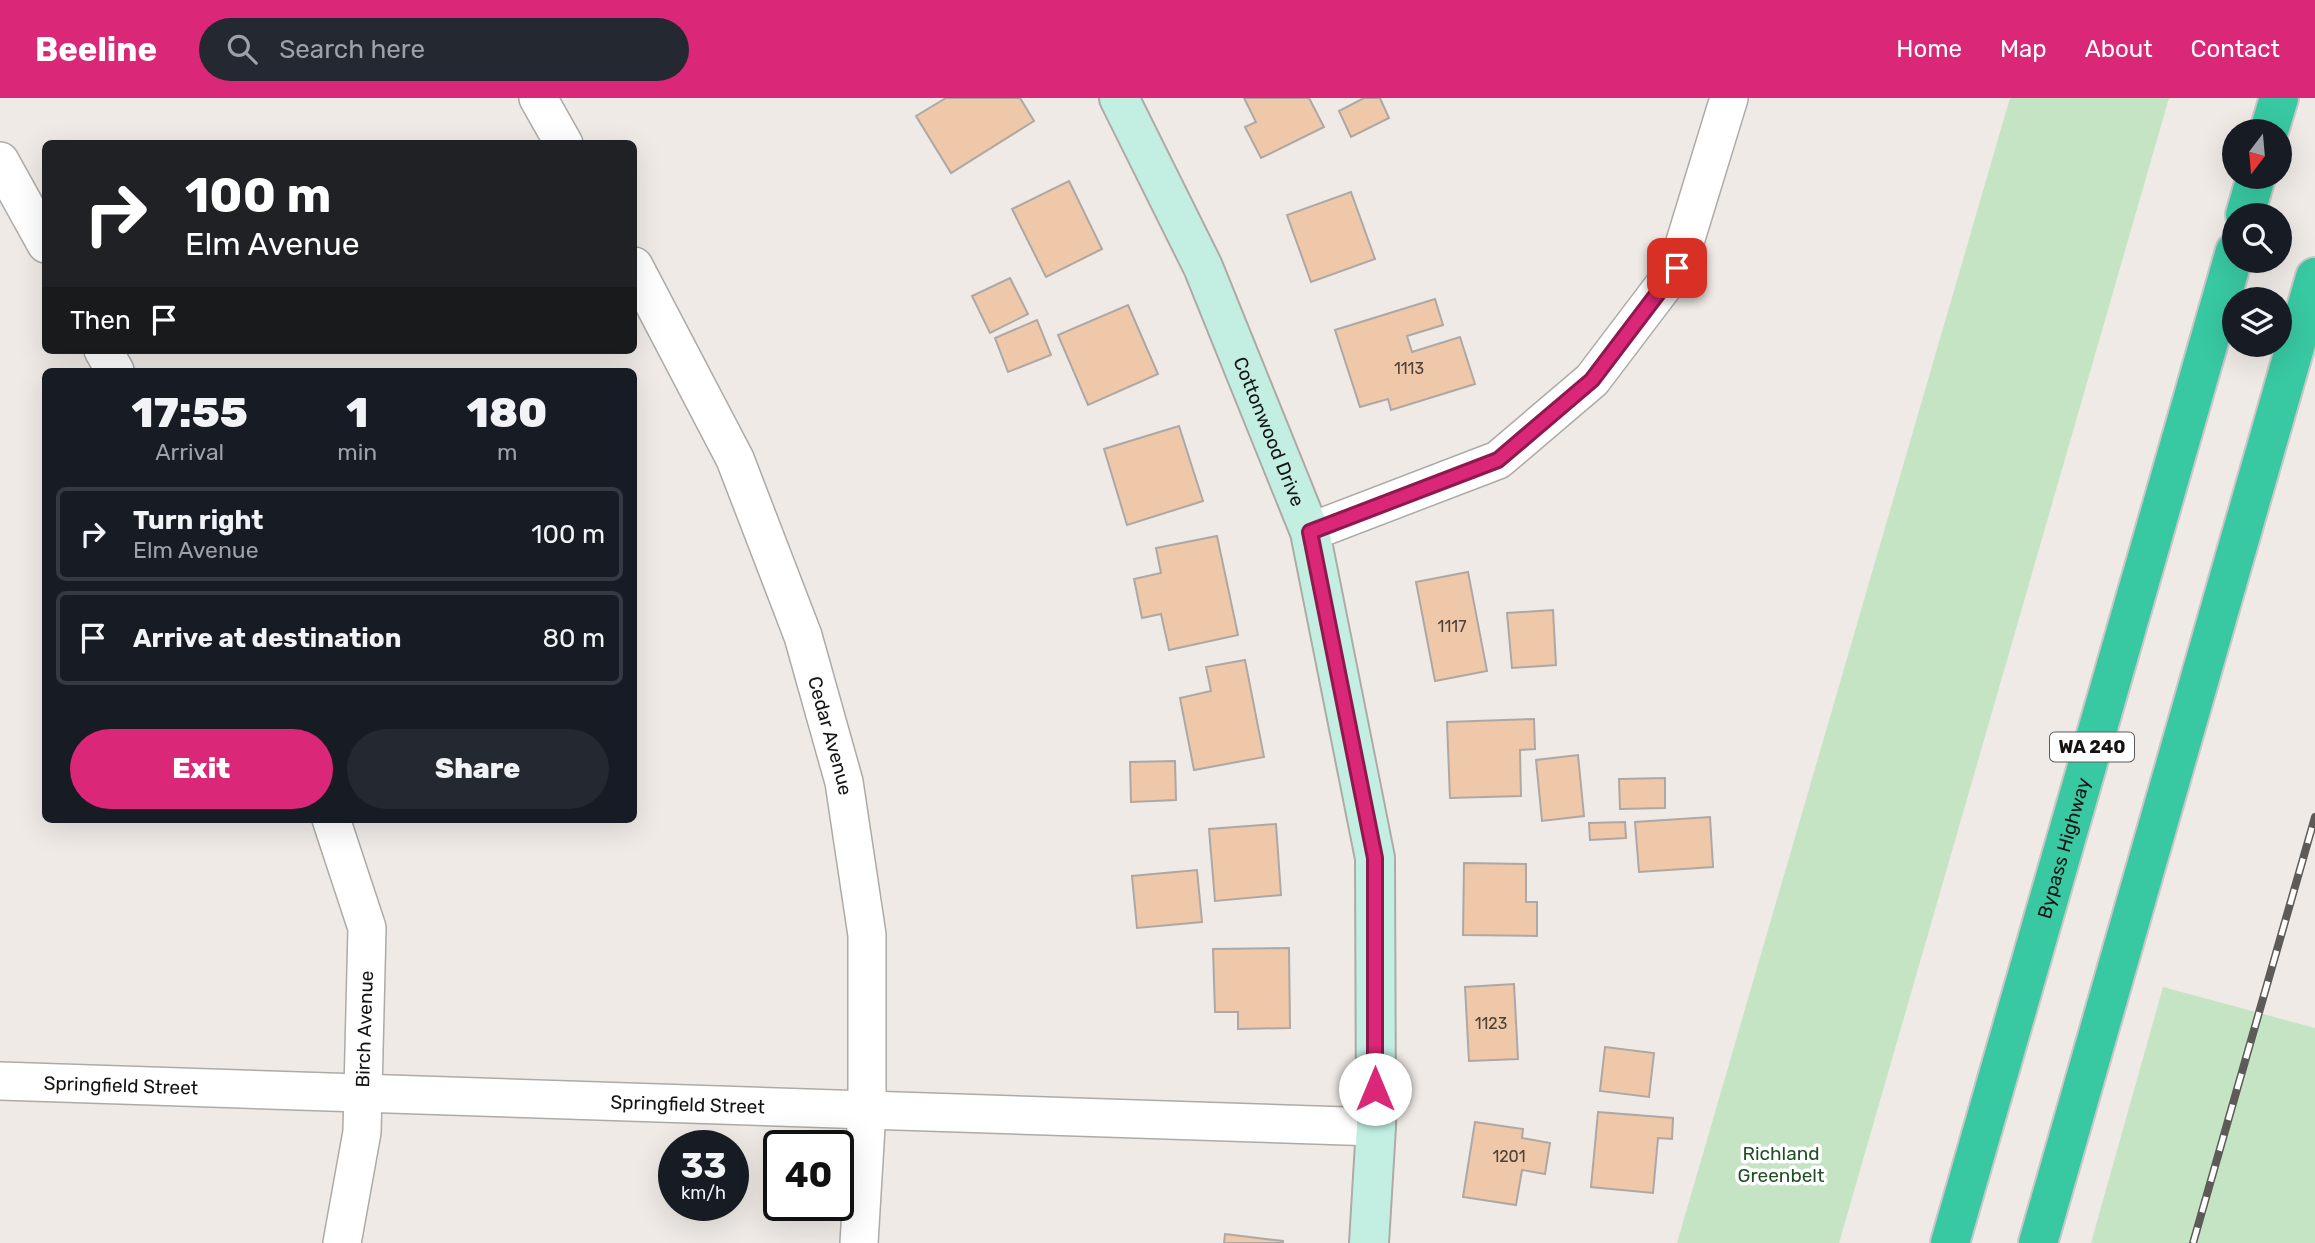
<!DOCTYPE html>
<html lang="en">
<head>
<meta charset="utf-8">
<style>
  :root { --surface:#171b24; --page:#242831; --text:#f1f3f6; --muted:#9ea1a6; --line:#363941; --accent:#db2777 }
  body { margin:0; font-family:Rubik,sans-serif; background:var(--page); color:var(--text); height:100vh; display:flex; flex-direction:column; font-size:26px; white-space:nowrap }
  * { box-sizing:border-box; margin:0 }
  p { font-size:23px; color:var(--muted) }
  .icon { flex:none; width:38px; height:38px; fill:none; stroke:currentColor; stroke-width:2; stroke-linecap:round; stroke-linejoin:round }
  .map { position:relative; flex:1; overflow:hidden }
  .side { position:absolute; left:42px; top:270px; width:595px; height:455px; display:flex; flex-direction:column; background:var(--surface); border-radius:10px; box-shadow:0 7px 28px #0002 }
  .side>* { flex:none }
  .guide { position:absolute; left:42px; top:42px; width:595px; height:214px; border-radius:10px; box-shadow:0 7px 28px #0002; background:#202124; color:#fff; overflow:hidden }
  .needle { width:46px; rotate:196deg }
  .tools { position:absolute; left:2222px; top:21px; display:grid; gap:14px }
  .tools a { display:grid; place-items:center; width:70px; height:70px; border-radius:50%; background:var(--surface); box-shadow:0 7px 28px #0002; font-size:35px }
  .speed { position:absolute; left:658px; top:1032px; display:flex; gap:14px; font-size:35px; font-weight:700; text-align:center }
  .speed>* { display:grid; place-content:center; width:91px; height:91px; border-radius:50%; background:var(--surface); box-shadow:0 7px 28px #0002; line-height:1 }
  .speed small { font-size:18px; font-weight:400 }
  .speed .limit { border:4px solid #111; border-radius:10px; background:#fff; color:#111 }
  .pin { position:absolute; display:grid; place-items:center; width:60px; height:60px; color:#fff; margin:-30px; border-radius:14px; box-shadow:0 4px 10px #0006 }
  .me { position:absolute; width:77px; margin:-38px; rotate:0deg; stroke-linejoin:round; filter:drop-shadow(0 0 5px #0008) }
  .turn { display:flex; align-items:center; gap:24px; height:147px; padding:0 28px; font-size:32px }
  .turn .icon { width:91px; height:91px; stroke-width:2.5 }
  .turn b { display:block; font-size:49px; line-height:60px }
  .then { display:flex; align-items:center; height:66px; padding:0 28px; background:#0003; gap:14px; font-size:26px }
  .eta { display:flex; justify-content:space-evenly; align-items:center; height:119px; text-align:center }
  .eta b { font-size:42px; font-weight:800; line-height:49px }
  .primary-button { display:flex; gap:14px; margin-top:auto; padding:14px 28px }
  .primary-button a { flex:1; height:80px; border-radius:42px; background:var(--accent); color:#fff; font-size:28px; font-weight:800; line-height:80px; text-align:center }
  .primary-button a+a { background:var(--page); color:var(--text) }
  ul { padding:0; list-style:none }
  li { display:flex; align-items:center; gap:21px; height:94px; margin:0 14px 10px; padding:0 14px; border:4px solid var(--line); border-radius:10px }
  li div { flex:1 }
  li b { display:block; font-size:26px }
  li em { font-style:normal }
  header { display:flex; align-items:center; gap:42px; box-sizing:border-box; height:98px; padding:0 35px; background:var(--accent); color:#fff }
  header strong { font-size:33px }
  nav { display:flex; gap:38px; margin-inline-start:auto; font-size:24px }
  .search { width:490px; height:63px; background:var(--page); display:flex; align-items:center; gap:18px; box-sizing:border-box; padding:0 24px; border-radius:38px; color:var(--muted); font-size:26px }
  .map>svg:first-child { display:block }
  .green { fill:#c4e4c4 }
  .building { fill:#eec8a9; stroke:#ada8a5; stroke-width:2 }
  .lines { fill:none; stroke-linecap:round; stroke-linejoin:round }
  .street-casing { stroke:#aeaaa6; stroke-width:40 }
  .secondary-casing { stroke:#aeaaa6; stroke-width:42 }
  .highway-casing { stroke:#c7c7c6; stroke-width:42 }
  .street { stroke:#fff; stroke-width:37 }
  .secondary { stroke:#c3efe3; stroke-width:38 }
  .highway { stroke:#38c9a2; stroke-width:38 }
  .rail-casing { stroke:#5d5a58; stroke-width:8 }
  .rail { stroke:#fff; stroke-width:5; stroke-dasharray:16; stroke-linecap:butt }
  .route-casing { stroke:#8e194d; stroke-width:18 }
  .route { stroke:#db2777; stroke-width:12 }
  .labels { text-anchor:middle; stroke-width:7; stroke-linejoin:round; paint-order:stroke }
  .number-label { font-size:16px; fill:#4c4138 }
  .shield { fill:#fff; stroke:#5c5a5a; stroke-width:2 }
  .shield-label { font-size:18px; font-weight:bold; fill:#161413 }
  .street-label { font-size:19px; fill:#161413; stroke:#fff }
  .park-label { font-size:19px; fill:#205024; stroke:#fff }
</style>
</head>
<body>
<header>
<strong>Beeline</strong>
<div class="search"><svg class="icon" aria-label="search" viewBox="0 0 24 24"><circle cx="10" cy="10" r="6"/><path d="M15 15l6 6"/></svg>Search here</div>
<nav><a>Home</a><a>Map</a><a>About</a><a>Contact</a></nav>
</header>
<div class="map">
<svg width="2315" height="1145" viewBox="0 0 2315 1145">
  <rect width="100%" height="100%" fill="#efeae6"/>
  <path class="green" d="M 2010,0 L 2169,0 L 1839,1145 L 1677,1145 Z
    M 2163,889 L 2315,930 L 2315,1145 L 2091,1145 Z"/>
  <path class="building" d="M 946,0 L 1020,0 L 1034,23 L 951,75 L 916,18 Z
    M 1244,0 L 1309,0 L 1324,29 L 1261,60 L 1245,29 L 1256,24 Z
    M 1364,0 L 1380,0 L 1389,20 L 1351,39 L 1339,13 Z
    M 1069,83 L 1102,151 L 1046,179 L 1012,111 Z
    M 1351,94 L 1375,161 L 1311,184 L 1287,117 Z
    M 1010,180 L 1028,216 L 990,235 L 972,198 Z
    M 1435,201 L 1443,227 L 1407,238 L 1412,254 L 1460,239 L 1475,286 L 1391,312 L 1388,301 L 1360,309 L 1335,232 Z
    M 1128,207 L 1158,276 L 1088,307 L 1058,237 Z
    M 1037,222 L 1051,257 L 1008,274 L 995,240 Z
    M 1179,328 L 1203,403 L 1127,427 L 1104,351 Z
    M 1217,438 L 1238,537 L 1169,552 L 1161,516 L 1142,520 L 1134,481 L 1161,475 L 1156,450 Z
    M 1468,474 L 1487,573 L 1435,583 L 1416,484 Z
    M 1553,512 L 1556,567 L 1512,570 L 1507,515 Z
    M 1245,562 L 1264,659 L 1194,672 L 1180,600 L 1211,593 L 1206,569 Z
    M 1534,621 L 1535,651 L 1520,652 L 1521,698 L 1450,700 L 1447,624 Z
    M 1578,657 L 1584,718 L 1542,723 L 1536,662 Z
    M 1175,663 L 1176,702 L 1131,704 L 1130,664 Z
    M 1665,680 L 1665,710 L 1620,711 L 1619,681 Z
    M 1710,719 L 1713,769 L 1639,774 L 1635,724 Z
    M 1625,724 L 1626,740 L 1590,742 L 1589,725 Z
    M 1276,726 L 1281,797 L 1215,803 L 1209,731 Z
    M 1464,765 L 1526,766 L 1526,804 L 1537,804 L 1537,838 L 1463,837 Z
    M 1197,772 L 1202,824 L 1137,830 L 1132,778 Z
    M 1289,850 L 1290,930 L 1238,931 L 1238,914 L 1215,914 L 1213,851 Z
    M 1514,886 L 1518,961 L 1469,963 L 1465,889 Z
    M 1605,949 L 1654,955 L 1649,999 L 1600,993 Z
    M 1598,1014 L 1673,1020 L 1672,1041 L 1658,1040 L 1653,1095 L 1591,1089 Z
    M 1475,1024 L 1523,1031 L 1522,1040 L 1550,1045 L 1545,1076 L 1522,1072 L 1516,1107 L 1463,1099 Z
    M 1225,1136 L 1283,1143 L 1283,1145 L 1224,1145 Z"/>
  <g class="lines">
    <g class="street-casing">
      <g id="street">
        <path d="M 538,0 L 564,46"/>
        <path d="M 0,63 L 46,146"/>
        <path id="s1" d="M 634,168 L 735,361 L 803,538 L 844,684 L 867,837 L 867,1012 L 859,1145"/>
        <path d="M 103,252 L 115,273"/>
        <path d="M 1310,434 L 1498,362 L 1592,282 L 1677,170 L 1729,0"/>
        <path d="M 331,721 L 367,830 L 362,1034 L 342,1145"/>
        <path id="s2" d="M 0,983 L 1376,1029"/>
      </g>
    </g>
    <g class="secondary-casing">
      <g id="secondary">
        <path id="s3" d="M 1119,0 L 1203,169 L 1310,434 L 1375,760 L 1376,1029 L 1369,1145"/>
      </g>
    </g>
    <g class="highway-casing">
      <g id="highway">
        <path d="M 2269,33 L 2279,0"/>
        <path d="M 2245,117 L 2256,79"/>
        <path id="s4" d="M 1950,1145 L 2235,153"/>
        <path d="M 2038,1145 L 2315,179"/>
      </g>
    </g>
    <use href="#street" class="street"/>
    <use href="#secondary" class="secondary"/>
    <use href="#highway" class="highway"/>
    <g class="rail-casing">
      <path id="rail" d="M 2193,1145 L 2315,719"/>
    </g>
    <use href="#rail" class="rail"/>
  </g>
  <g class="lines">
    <g class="route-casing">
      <path id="route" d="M 1375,991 L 1375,760 L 1310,434 L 1498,362 L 1592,282 L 1677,170"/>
    </g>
    <use href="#route" class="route"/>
  </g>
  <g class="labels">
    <g class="number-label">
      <text x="1409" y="276">1113</text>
      <text x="1452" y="534">1117</text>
      <text x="1491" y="931">1123</text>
      <text x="1509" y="1064">1201</text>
    </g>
    <rect class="shield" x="2050" y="634.5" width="84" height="29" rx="5"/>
    <g class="shield-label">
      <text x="2092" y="655">WA 240</text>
    </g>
    <g class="street-label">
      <text dy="7" stroke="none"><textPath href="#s3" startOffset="366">Cottonwood Drive</textPath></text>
      <text dy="7" stroke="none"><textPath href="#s1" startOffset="511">Cedar Avenue</textPath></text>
      <text dy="7" stroke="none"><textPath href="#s4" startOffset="411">Bypass Highway</textPath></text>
      <text transform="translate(364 931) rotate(-88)" y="7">Birch Avenue</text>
      <text dy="7" stroke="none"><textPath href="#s2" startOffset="121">Springfield Street</textPath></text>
      <text dy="7" stroke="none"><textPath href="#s2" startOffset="688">Springfield Street</textPath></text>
    </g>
    <g class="park-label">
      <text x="1781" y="1062">Richland<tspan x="1781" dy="22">Greenbelt</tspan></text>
    </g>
  </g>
</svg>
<div class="tools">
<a><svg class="needle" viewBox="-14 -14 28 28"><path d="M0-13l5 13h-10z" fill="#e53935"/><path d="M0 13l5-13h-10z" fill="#9ea1a6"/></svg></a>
<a><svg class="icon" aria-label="search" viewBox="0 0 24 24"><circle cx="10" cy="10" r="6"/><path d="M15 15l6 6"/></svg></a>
<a><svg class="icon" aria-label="layers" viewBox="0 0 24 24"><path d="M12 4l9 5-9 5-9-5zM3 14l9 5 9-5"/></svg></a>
</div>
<div class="speed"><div>33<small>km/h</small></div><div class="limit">40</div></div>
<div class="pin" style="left:1677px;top:170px;background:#d93025"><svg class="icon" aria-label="arrive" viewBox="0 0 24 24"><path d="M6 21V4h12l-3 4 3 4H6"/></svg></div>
<svg class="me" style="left:1375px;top:991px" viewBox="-20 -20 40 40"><circle r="19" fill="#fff"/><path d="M0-13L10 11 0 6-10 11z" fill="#db2777"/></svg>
<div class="guide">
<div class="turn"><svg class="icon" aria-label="right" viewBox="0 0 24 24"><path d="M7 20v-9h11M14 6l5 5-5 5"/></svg><div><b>100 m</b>Elm Avenue</div></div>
<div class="then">Then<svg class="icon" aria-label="arrive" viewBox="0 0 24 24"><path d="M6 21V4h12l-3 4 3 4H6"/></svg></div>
</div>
<section class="side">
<div class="eta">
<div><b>17:55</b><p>Arrival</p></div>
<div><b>1</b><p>min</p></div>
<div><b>180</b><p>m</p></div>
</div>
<ul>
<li><svg class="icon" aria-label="right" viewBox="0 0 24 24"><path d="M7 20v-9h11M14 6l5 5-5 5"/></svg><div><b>Turn right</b><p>Elm Avenue</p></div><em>100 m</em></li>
<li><svg class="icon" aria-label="arrive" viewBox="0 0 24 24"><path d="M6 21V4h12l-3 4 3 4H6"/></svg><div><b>Arrive at destination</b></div><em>80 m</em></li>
</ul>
<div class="primary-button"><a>Exit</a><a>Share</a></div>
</section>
</div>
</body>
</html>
